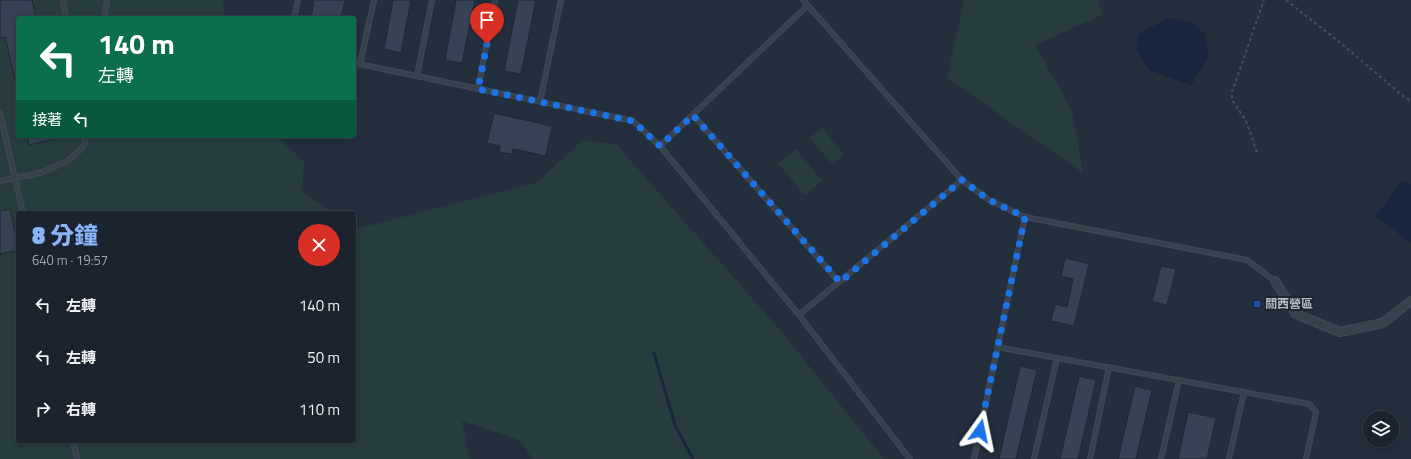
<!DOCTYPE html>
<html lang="zh-TW">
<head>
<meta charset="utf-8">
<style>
  :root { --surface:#1b232e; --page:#242b36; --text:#f1f3f6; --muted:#a0a4aa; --line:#39404a; --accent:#8ab4f8 }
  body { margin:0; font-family:"Titillium Web","Noto Sans TC",sans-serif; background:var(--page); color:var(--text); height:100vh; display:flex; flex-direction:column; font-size:15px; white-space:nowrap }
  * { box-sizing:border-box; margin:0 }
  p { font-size:13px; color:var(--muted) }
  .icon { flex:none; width:22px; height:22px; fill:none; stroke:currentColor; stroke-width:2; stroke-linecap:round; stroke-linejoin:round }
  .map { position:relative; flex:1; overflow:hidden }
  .sheet { position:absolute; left:16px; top:211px; width:340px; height:232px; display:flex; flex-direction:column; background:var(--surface); border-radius:4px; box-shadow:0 2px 6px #0003,0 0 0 1px var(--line) }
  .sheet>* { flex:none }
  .top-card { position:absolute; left:16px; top:16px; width:340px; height:122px; border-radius:4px; box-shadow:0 2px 6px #0003,0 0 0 1px var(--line); background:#0b6e4f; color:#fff; overflow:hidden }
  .tools { position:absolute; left:1363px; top:411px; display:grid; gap:8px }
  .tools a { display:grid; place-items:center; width:36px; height:36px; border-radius:50%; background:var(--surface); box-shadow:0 2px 6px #0003,0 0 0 1px var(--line); font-size:20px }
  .pin { position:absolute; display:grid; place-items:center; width:34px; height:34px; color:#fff; margin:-41px -17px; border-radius:50% 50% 50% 0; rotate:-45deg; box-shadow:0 0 4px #0007 }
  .pin .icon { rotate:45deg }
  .me { position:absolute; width:44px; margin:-22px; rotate:12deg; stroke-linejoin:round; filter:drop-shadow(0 0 3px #0008) }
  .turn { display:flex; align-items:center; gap:14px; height:84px; padding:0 16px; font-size:18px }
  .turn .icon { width:52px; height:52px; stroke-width:2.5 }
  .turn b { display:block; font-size:28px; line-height:34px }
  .then { display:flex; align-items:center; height:38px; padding:0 16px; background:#0003; gap:8px; font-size:15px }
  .round { display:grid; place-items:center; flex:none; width:42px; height:42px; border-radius:21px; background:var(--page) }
  .head { display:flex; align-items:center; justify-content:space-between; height:68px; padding:0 16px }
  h1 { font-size:24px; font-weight:800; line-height:30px; color:var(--accent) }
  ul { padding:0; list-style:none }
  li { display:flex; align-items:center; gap:12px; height:52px; padding:0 16px }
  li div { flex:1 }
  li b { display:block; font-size:15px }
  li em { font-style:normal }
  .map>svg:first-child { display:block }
  .green { fill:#263c3f }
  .water { fill:#17263c }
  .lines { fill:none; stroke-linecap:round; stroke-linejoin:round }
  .stream { stroke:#17263c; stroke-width:3 }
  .building { fill:#364354; stroke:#1f2835 }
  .service-casing { stroke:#414a57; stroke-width:6 }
  .minor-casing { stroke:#414a57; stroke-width:10 }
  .path { stroke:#3f5557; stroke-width:2; stroke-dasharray:3 3; stroke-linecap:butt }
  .service { stroke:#38414e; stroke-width:4 }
  .minor { stroke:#38414e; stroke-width:8 }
  .route { stroke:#1a73e8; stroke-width:7; stroke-dasharray:0 12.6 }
  .transit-dot { fill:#1a4fb4; stroke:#1d2633; stroke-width:1.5 }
  .labels { text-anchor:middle; stroke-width:4; stroke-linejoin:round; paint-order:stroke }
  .poi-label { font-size:12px; font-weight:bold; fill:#b4bcc9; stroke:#1d2633; text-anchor:start }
</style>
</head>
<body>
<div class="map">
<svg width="1411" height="459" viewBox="0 0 1411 459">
  <rect width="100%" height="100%" fill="#242f3e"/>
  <path class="green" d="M 0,0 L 223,0 L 225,18 L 18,18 L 18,136 L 275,136 L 304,161 L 302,192 L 333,213 L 18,213 L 18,441 L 354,441 L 354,227 L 356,229 L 538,182 L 582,140 L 616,144 L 780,330 L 884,459 L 532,459 L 521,441 L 462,421 L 470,459 L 0,459 Z
    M 964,0 L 1098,0 L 1102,15 L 1035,45 L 1072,111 L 1083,173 L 947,78 Z
    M 822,128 L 844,155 L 833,165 L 810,138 Z
    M 796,149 L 822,181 L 805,195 L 778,164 Z"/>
  <path class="water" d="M 1167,18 L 1192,23 L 1205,34 L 1209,57 L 1191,85 L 1149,70 L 1136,49 L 1139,34 Z
    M 1402,181 L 1411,184 L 1411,243 L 1376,216 Z"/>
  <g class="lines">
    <path class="stream" d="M 654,353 L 675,425 L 693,459"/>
  </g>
  <path class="building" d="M 0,0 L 32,0 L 36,18 L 18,18 L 18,79 L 15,80 L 5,37 L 0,38 Z
    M 314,0 L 345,0 L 341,18 L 311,18 Z
    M 393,0 L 411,0 L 401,53 L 384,49 Z
    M 456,0 L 475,0 L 462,63 L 445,60 Z
    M 518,0 L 536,0 L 521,74 L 504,71 Z
    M 494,113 L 552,126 L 546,156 L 513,149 L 512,154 L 499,152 L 500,146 L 487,143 Z
    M 27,136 L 55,136 L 55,139 L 29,145 Z
    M 10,209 L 18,244 L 18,250 L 0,254 L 0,211 Z
    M 1065,258 L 1089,264 L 1074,326 L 1051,321 L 1055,304 L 1067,307 L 1073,279 L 1061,276 Z
    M 1161,266 L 1176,269 L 1167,305 L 1152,302 Z
    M 1020,366 L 1037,370 L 1016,459 L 999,459 Z
    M 1079,376 L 1096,380 L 1078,459 L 1060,459 Z
    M 1135,386 L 1152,390 L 1136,459 L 1118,459 Z
    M 1188,412 L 1216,418 L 1207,459 L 1178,459 Z"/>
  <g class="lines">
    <g class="service-casing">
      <path id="service" d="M 63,0 L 66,18
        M 803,0 L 962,180 L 989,200 L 1025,217 L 1247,260 L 1275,281
        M 104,18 L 107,0
        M 294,18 L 298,0
        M 354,63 L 633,121 L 660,146 L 799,315
        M 360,64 L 374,0
        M 417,76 L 432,0
        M 478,89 L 495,0
        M 540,102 L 561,0
        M 0,113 L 23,213
        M 693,115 L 839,282
        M 660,146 L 807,6
        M 0,181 L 40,173 L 68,161 L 84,146 L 86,136
        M 997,347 L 1309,404 L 1316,412 L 1306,459
        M 73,441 L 77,459
        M 910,459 L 799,315 L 962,180
        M 974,459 L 1025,217
        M 1034,459 L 1057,358
        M 1090,459 L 1109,367
        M 1161,459 L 1179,380
        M 1229,459 L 1244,392"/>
    </g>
    <g class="minor-casing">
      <path id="minor" d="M 1275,281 L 1296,314 L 1340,332 L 1383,323 L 1411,301"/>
    </g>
    <path class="path" d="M 1286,0 L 1343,45 L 1403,96 L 1411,101
      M 1257,152 L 1246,121 L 1232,100 L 1232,92 L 1264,0"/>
    <use href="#service" class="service"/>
    <use href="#minor" class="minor"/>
  </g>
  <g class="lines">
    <path class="route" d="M 487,44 L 478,89 L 633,121 L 660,146 L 693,115 L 840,282 L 962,180 L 989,200 L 1025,217 L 980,431"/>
  </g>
  <rect class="transit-dot" x="1253" y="300" width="8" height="8" rx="2"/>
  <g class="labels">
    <g class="poi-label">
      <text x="1265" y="308">關西營區</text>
    </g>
  </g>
</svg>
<div class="tools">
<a><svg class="icon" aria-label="layers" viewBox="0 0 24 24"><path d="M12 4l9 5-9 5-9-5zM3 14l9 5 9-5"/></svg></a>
</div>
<div class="pin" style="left:487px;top:44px;background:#d93025"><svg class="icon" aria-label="arrive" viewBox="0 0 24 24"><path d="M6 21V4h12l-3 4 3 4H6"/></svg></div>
<svg class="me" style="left:980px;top:431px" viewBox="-20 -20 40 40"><path d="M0-17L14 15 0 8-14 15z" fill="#1a73e8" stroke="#fff" stroke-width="4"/></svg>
<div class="top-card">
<div class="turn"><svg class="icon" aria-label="left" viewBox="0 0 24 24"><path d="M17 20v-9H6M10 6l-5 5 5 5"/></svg><div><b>140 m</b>左轉</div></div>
<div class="then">接著<svg class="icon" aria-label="left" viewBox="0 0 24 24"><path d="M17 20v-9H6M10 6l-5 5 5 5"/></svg></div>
</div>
<section class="sheet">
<div class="head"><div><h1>8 分鐘</h1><p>640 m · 19:57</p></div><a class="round" style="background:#d93025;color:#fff"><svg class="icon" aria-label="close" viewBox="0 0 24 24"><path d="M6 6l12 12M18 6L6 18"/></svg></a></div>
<ul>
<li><svg class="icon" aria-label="left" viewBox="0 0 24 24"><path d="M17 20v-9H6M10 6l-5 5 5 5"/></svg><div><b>左轉</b></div><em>140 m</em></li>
<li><svg class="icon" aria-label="left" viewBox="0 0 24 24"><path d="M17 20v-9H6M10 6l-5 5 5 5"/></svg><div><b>左轉</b></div><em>50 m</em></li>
<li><svg class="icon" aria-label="right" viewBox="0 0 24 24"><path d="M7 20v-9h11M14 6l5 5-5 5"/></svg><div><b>右轉</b></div><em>110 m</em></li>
</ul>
</section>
</div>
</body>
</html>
